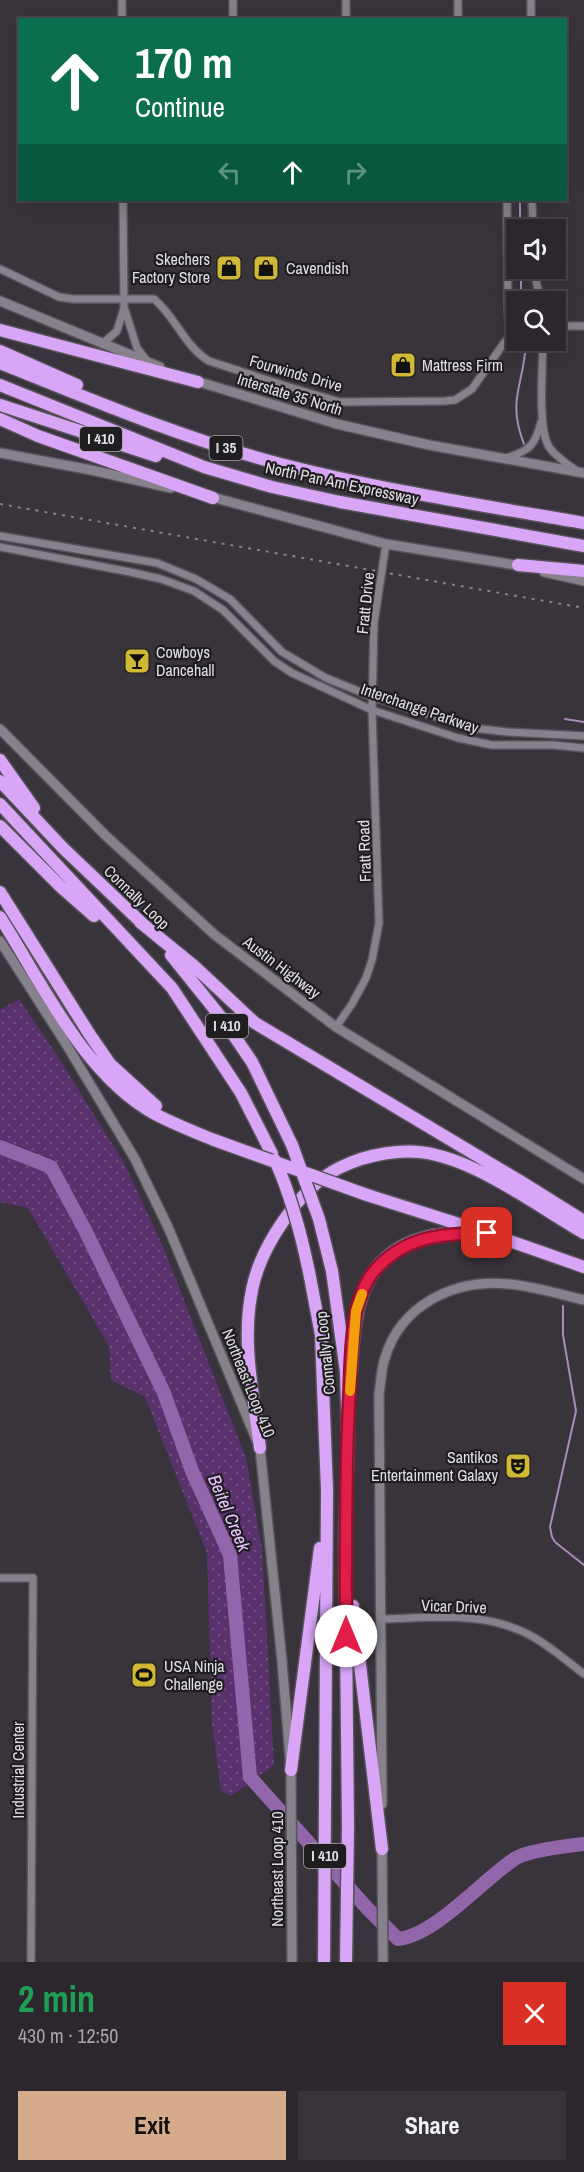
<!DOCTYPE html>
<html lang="en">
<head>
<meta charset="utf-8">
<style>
  :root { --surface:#2b272d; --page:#373339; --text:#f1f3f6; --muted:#a6a5aa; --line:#474449; --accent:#d6ab8b }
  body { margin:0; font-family:"Archivo Narrow",sans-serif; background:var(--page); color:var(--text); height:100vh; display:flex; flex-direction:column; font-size:22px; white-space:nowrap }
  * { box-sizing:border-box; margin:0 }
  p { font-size:20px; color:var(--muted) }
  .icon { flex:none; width:33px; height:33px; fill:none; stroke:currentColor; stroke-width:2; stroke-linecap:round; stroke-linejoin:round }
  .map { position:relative; height:1962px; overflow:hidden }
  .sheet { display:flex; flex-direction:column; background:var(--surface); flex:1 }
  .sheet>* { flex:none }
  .hud { position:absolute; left:18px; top:18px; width:549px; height:183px; border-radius:0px; box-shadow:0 6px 24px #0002,0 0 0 2px var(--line); background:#0b6e4f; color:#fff; overflow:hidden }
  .buttons { position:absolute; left:506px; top:219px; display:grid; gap:12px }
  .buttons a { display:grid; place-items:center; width:60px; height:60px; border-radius:0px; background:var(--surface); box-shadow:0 6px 24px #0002,0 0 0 2px var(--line); font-size:30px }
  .pin { position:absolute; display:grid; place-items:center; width:51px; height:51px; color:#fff; margin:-26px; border-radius:12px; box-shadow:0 3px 9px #0006 }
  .me { position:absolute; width:66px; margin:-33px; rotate:0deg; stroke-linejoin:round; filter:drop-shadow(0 0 4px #0008) }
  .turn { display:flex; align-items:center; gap:21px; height:126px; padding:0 18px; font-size:27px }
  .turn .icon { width:78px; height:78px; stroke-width:2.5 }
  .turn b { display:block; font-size:42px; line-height:51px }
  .lanes { display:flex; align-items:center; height:57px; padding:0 18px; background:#0003; justify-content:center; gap:30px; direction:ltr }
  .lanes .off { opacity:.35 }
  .round { display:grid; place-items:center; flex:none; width:63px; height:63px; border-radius:0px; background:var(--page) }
  .overview { display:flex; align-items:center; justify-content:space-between; height:102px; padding:0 18px }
  h1 { font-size:36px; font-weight:800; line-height:45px; color:#1e9e55 }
  .action { display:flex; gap:12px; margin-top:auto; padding:12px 18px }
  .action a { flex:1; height:69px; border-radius:0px; background:var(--accent); color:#111; font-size:24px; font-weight:800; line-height:69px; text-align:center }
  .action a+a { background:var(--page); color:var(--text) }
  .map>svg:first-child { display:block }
  .grass { fill:url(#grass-dots) }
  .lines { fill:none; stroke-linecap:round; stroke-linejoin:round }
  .stream { stroke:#a98abb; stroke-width:2 }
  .river { stroke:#9166aa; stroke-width:14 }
  .minor-casing { stroke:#565259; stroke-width:10 }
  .secondary-casing { stroke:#565259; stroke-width:12 }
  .motorway-casing { stroke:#565259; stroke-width:15 }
  .minor { stroke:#87818b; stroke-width:7 }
  .secondary { stroke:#87818b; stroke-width:9 }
  .motorway { stroke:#d8a5f7; stroke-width:12 }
  .rail { stroke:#878389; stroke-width:2; stroke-dasharray:3 6; stroke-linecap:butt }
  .motorway-bridge-casing { stroke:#565259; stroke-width:15; stroke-linecap:butt }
  .motorway-bridge { stroke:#d8a5f7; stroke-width:12 }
  .route-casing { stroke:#92132f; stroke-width:15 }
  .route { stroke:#e11d48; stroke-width:10 }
  .slow { stroke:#f59e0b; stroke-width:10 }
  .labels { text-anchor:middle; stroke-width:4.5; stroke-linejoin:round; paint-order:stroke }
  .shield { fill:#1f1d20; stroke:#a7a4a8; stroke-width:1.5 }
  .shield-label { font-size:15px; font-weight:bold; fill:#e1dee3 }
  .poi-label { font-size:16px; fill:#e1dee3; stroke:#1f1d20; text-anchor:start }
  .street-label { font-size:16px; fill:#e1dee3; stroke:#1f1d20 }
  .water-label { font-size:18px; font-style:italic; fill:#e7c4fd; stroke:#1f1d20 }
</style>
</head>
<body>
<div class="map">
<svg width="584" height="1962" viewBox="0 0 584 1962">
  <defs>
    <pattern id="grass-dots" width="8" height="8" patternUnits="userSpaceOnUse" patternTransform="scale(1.5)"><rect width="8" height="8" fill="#58316d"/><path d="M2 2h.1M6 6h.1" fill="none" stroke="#704e82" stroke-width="1.8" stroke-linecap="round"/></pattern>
  </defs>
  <rect width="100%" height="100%" fill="#39343c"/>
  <path class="grass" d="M 19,999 L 60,1060 L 124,1163 L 164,1249 L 246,1458 L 262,1549 L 274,1765 L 231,1796 L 221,1791 L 212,1724 L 207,1553 L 145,1397 L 111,1380 L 109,1346 L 28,1208 L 0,1202 L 0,1010 Z"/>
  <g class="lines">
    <path class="stream" d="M 520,200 L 520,230
      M 521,268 L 521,302
      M 524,444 C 506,398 525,384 526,340
      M 565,719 L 584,722
      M 563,1306 L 563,1335 L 576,1411 L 550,1527 L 552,1537 L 555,1542 L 584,1565"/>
    <path class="river" d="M 0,1147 L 51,1167 L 85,1230 L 164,1393 L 192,1471 L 230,1555 L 250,1777 L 367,1908 L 398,1939 C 436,1935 483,1879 516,1858 C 530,1850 567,1846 584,1844"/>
    <g class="minor-casing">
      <path id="minor" d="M 122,0 L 122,20
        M 233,0 L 233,20
        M 346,0 L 346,20
        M 458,0 L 458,20
        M 531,0 L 531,20
        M 507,200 L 508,309 L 509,321 L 515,332
        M 532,200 L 533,230
        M 533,268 L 541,302
        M 0,269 L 59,297 L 73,299 L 154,299 C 176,317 184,346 209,361 L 286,386 L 340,402 L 445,401 L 455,400 L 472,389 L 504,343 L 516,331
        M 125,310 L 137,348 L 148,362
        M 555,326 L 584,326
        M 543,340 C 543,365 537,427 549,447 C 556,457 567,464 577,471
        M 102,344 L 117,331 L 124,308 L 123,200
        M 506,458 C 529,451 535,446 541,422
        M 0,536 L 157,563 L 196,579 L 230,599 L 282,652 L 326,678 L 373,697 L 472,728 L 508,732 L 584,736
        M 0,547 L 130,572 L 161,579 L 194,591 L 223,610 L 274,661 L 292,673 L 372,710 L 458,738 L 492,745 L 553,745 L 584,748
        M 336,1027 L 352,1004 L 366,978 L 372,960 L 379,923 L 372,710 L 374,623 L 386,544
        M 0,1578 L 33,1578 L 31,1962
        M 380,1619 C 432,1618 488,1610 535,1638 C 552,1648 568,1662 584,1674"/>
    </g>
    <g class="secondary-casing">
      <path id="secondary" d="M 0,301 L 160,367
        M 193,380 L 337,424 L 429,445 L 584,473
        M 0,453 L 91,470 L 171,488
        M 208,496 L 386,544 L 522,566
        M 544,572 L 584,581
        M 0,729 L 106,836 L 215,935 L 336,1027 L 584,1179
        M 0,941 L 63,1039 L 135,1159 L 168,1227 L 260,1448 L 282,1661 L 291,1770 L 292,1962
        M 382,1804 L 379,1394 C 381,1382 381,1369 385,1358 C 401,1304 455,1279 508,1284 C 533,1286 559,1294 584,1300
        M 382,1844 L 383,1962"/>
    </g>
    <g class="motorway-casing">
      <path id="motorway" d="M 0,330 L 198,382
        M 0,351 L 77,385
        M 0,363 C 90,399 179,437 273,462 C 375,489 480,505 584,523
        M 0,385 L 204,467 L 272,487 L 340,502 L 584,546
        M 0,405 L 156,456
        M 0,419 L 38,436 L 213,498
        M 518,565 L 584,571
        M 0,760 L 34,808
        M 0,781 L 63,848 L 145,926
        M 0,804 L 172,988 L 241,1093 L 272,1154
        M 0,826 L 61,887 L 94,916
        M 0,892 L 90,1035 L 110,1064 L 156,1106
        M 0,917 C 42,983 84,1075 155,1114 C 174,1124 194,1132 214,1140
        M 140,922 L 194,966 L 255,1023 L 523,1183 L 584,1221
        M 171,955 L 224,1021 L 252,1062 L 292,1145
        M 367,1195 L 487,1233 L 584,1267
        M 332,1271 L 346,1372 L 348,1439 L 345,1540 L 348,1826 L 346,1962
        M 310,1277 L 321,1335 L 327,1490 L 324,1962
        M 351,1372 C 354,1316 358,1256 423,1238 C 443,1232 466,1234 487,1233
        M 260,1448 C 254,1397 241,1342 252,1290 C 260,1248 299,1188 339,1168 C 367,1154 405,1147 436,1155 C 484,1166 541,1208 584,1233
        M 353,1606 L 382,1849
        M 291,1770 L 320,1548"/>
    </g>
    <use href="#minor" class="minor"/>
    <use href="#secondary" class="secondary"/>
    <use href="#motorway" class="motorway"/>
    <path class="rail" d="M 0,504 L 584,608"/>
    <g class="motorway-bridge-casing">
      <path id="motorway-bridge" d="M 214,1140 L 367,1195
        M 292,1145 L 319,1219 L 332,1271
        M 275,1160 C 292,1198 302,1237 310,1277"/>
    </g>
    <use href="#motorway-bridge" class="motorway-bridge"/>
  </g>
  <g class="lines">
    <g class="route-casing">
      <path id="route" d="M 346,1636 C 346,1558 345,1480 349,1403 C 351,1373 350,1341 356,1312 C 359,1298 366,1280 375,1270 C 408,1234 442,1235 487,1233"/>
    </g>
    <use href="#route" class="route"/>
    <path class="slow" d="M 350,1391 L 356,1311 L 362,1294"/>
  </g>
  <defs>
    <g id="shop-square" transform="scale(1.35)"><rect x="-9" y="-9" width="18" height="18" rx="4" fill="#d1b736" stroke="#1f1d20"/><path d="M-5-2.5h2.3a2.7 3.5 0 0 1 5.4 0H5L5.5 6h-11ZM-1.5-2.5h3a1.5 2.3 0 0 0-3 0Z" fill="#111"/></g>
    <g id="bar-square" transform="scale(1.35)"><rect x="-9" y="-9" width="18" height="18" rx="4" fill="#d1b736" stroke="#1f1d20"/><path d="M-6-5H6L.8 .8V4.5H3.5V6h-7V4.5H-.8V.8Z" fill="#111"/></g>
    <g id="theatre-square" transform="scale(1.35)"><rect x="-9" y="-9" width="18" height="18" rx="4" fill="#d1b736" stroke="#1f1d20"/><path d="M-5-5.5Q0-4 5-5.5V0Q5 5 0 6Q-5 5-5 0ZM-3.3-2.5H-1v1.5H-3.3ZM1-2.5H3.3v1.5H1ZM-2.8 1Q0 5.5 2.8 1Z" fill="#111"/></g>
    <g id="stadium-square" transform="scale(1.35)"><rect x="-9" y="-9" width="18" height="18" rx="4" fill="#d1b736" stroke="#1f1d20"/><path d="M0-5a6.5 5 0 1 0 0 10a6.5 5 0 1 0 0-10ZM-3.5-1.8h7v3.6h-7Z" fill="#111"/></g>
  </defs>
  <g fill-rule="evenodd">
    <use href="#shop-square" x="229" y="268"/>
    <use href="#shop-square" x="266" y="268"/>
    <use href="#shop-square" x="403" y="365"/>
    <use href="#bar-square" x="137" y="661"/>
    <use href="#theatre-square" x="518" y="1466"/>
    <use href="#stadium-square" x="144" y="1675"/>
  </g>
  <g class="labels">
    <g class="shield">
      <rect x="80" y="427" width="42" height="24" rx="4.5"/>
      <rect x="209.5" y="436" width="33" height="24" rx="4.5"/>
      <rect x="206" y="1014" width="42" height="24" rx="4.5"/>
      <rect x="304" y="1844" width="42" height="24" rx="4.5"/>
    </g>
    <g class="shield-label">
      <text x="101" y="444">I 410</text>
      <text x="226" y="453">I 35</text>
      <text x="227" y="1031">I 410</text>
      <text x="325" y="1861">I 410</text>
    </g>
    <g class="poi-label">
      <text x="210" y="265" text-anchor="end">Skechers<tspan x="210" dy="18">Factory Store</tspan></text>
      <text x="286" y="274">Cavendish</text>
      <text x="422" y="371">Mattress Firm</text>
      <text x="156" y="658">Cowboys<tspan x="156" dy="18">Dancehall</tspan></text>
      <text x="498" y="1463" text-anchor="end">Santikos<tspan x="498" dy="18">Entertainment Galaxy</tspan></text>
      <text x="164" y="1672">USA Ninja<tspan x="164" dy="18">Challenge</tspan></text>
    </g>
    <g class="street-label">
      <text transform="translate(296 373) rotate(16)" y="6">Fourwinds Drive</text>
      <text transform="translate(290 394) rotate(17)" y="6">Interstate 35 North</text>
      <text transform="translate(342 483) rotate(12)" y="6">North Pan Am Expressway</text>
      <text transform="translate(365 603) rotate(-84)" y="6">Fratt Drive</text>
      <text transform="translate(420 708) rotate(19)" y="6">Interchange Parkway</text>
      <text transform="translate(364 851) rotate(-92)" y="6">Fratt Road</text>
      <text transform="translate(137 897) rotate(44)" y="6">Connally Loop</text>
      <text transform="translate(282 967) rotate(37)" y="6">Austin Highway</text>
      <text transform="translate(325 1353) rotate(-96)" y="6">Connally Loop</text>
      <text transform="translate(249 1383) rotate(68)" y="6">Northeast Loop 410</text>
      <text transform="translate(454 1606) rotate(2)" y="6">Vicar Drive</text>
      <text transform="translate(18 1770) rotate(-90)" y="6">Industrial Center</text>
      <text transform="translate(277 1869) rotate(-90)" y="6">Northeast Loop 410</text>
    </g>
    <g class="water-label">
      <text transform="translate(229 1513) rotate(67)" y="6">Beitel Creek</text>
    </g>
  </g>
</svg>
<div class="buttons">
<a><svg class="icon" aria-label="sound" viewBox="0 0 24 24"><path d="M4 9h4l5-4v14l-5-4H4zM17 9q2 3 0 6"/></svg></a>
<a><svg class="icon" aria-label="search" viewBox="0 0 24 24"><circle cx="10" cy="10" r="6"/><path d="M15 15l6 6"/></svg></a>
</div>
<div class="pin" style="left:487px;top:1233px;background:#d93025"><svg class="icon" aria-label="arrive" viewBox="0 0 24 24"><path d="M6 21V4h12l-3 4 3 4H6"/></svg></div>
<svg class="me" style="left:346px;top:1636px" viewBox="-20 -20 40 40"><circle r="19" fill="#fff"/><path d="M0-13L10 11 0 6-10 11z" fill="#e11d48"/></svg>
<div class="hud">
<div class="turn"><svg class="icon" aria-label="ahead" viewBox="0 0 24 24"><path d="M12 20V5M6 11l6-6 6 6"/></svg><div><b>170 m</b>Continue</div></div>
<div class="lanes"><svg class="icon off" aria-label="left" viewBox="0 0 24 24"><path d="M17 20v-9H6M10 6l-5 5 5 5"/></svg><svg class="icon" aria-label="ahead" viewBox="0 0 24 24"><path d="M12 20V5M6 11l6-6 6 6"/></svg><svg class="icon off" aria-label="right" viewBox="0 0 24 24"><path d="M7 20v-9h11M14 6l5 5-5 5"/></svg></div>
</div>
</div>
<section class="sheet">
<div class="overview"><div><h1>2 min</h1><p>430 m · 12:50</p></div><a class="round" style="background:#d93025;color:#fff"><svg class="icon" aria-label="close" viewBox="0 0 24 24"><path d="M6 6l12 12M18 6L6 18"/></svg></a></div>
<div class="action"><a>Exit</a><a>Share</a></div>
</section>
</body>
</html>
